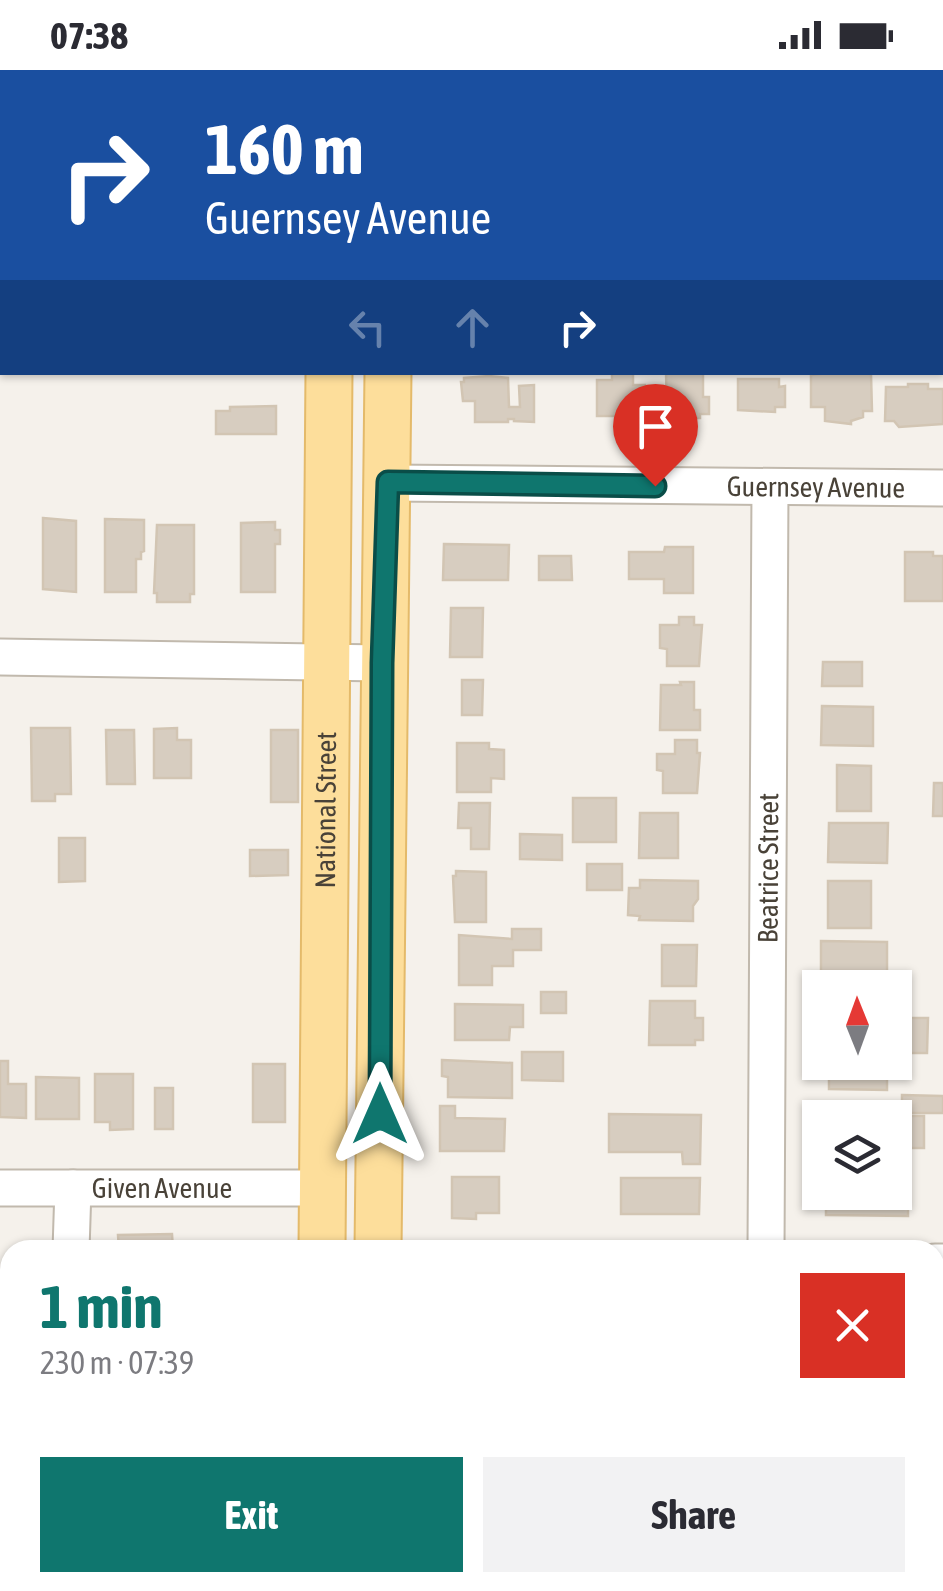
<!DOCTYPE html>
<html lang="en">
<head>
<meta charset="utf-8">
<style>
  :root { --surface:#fff; --page:#f2f2f3; --text:#2b2b33; --muted:#7c7c81; --accent:#0f766e }
  body { margin:0; font-family:"Asap Condensed",sans-serif; background:var(--page); color:var(--text); height:100vh; display:flex; flex-direction:column; font-size:38px; white-space:nowrap }
  * { box-sizing:border-box; margin:0 }
  p { font-size:32px; color:var(--muted) }
  .icon { flex:none; width:55px; height:55px; fill:none; stroke:currentColor; stroke-width:2; stroke-linecap:round; stroke-linejoin:round }
  .map { position:relative; flex:1; overflow:hidden }
  .side { position:absolute; left:0px; top:1170px; width:945px; height:352px; display:flex; flex-direction:column; background:var(--surface); border-radius:30px 30px 0 0; box-shadow:0 2px 8px #0004 }
  .side>* { flex:none }
  .banner { position:absolute; left:0px; top:0px; width:945px; height:305px; box-shadow:0 2px 8px #0004; background:#1a4fa0; color:#fff; overflow:hidden }
  .needle { width:65px; rotate:359deg }
  .tools { position:absolute; left:802px; top:900px; display:grid; gap:20px }
  .tools a { display:grid; place-items:center; width:110px; height:110px; border-radius:0px; background:var(--surface); box-shadow:0 2px 8px #0004; font-size:50px }
  .pin { position:absolute; display:grid; place-items:center; width:85px; height:85px; color:#fff; margin:-102px -42px; border-radius:50% 50% 50% 0; rotate:-45deg; box-shadow:0 0 10px #0007 }
  .pin .icon { rotate:45deg }
  .me { position:absolute; width:110px; margin:-55px; rotate:0deg; stroke-linejoin:round; filter:drop-shadow(0 0 8px #0008) }
  .turn { display:flex; align-items:center; gap:35px; height:210px; padding:0 40px; font-size:45px }
  .turn .icon { width:130px; height:130px; stroke-width:2.5 }
  .turn b { display:block; font-size:70px; line-height:85px }
  .lanes { display:flex; align-items:center; height:95px; padding:0 40px; background:#0003; justify-content:center; gap:50px; direction:ltr }
  .lanes .off { opacity:.35 }
  .round { display:grid; place-items:center; flex:none; width:105px; height:105px; border-radius:0px; background:var(--page) }
  .overview { display:flex; align-items:center; justify-content:space-between; height:170px; padding:0 40px }
  h1 { font-size:60px; font-weight:700; line-height:75px; color:var(--accent) }
  .primary-button { display:flex; gap:20px; margin-top:auto; padding:20px 40px }
  .primary-button a { flex:1; height:115px; border-radius:0px; background:var(--accent); color:#fff; font-size:40px; font-weight:700; line-height:115px; text-align:center }
  .primary-button a+a { background:var(--page); color:var(--text) }
  .status { display:flex; justify-content:space-between; align-items:center; height:70px; padding:0 50px; background:var(--surface); direction:ltr }
  .status svg { height:28px; fill:currentColor }
  .map>svg:first-child { display:block }
  .building { fill:#d7cdc0; stroke:#d2c5b3; stroke-width:2.5 }
  .lines { fill:none; stroke-linecap:round; stroke-linejoin:round }
  .minor-casing { stroke:#c1b9ad; stroke-width:39 }
  .major-casing { stroke:#e4ba6a; stroke-width:49 }
  .minor { stroke:#fff; stroke-width:35 }
  .major { stroke:#fdde9b; stroke-width:45 }
  .route-casing { stroke:#0a4d48; stroke-width:25 }
  .route { stroke:#0f766e; stroke-width:18 }
  .labels { text-anchor:middle; stroke-width:10; stroke-linejoin:round; paint-order:stroke }
  .street-label { font-size:28px; fill:#494238; stroke:#fff }
</style>
</head>
<body>
<div class="status"><b>07:38</b><svg viewBox="0 0 49 12"><path d="M0 12V9h3v3zM5 12V6h3v6zM10 12V3h3v9zM15 12V0h3v12zM26 1h20v11H26zM47 4h2v5h-2z"/></svg></div>
<div class="map">
<svg width="943" height="1521" viewBox="0 0 943 1521">
  <rect width="100%" height="100%" fill="#f5f1eb"/>
  <path class="building" d="M 612,302 L 633,302 L 633,315 L 645,315 L 647,346 L 597,346 L 597,310 L 612,310 Z
    M 666,302 L 703,302 L 703,327 L 709,327 L 709,344 L 700,344 L 700,348 L 678,348 L 678,343 L 667,343 Z
    M 838,302 L 871,304 L 872,341 L 863,341 L 863,347 L 851,351 L 851,354 L 825,351 L 825,337 L 811,337 L 811,305 Z
    M 489,306 L 508,308 L 509,337 L 520,337 L 519,316 L 534,315 L 534,352 L 514,351 L 514,349 L 508,349 L 508,352 L 475,352 L 475,331 L 463,331 L 461,312 L 464,312 L 464,308 Z
    M 738,309 L 779,309 L 779,317 L 785,316 L 785,337 L 775,337 L 775,342 L 738,340 Z
    M 908,314 L 928,314 L 928,319 L 943,319 L 943,354 L 899,357 L 894,351 L 885,351 L 886,317 L 908,317 Z
    M 276,336 L 276,364 L 216,364 L 216,341 L 230,341 L 230,337 Z
    M 43,448 L 76,451 L 76,522 L 43,519 Z
    M 105,449 L 144,450 L 144,481 L 141,482 L 141,489 L 136,489 L 136,522 L 105,522 Z
    M 275,452 L 275,460 L 280,460 L 280,474 L 275,474 L 275,522 L 241,522 L 241,453 Z
    M 157,455 L 194,455 L 194,524 L 190,524 L 190,532 L 157,532 L 157,523 L 154,523 Z
    M 444,474 L 509,475 L 508,510 L 443,510 Z
    M 665,477 L 693,477 L 693,523 L 664,523 L 664,509 L 629,509 L 629,482 L 664,482 Z
    M 905,482 L 933,482 L 933,486 L 943,486 L 943,531 L 905,531 Z
    M 539,486 L 571,486 L 572,510 L 539,510 Z
    M 451,538 L 483,538 L 482,587 L 450,587 Z
    M 679,547 L 694,547 L 694,555 L 702,555 L 699,596 L 667,596 L 667,579 L 660,578 L 660,555 L 679,555 Z
    M 823,592 L 862,592 L 862,616 L 822,616 Z
    M 462,610 L 483,610 L 482,645 L 462,645 Z
    M 680,612 L 694,612 L 694,640 L 700,640 L 700,660 L 660,660 L 661,615 L 681,615 Z
    M 822,636 L 873,637 L 873,676 L 821,675 Z
    M 31,658 L 70,658 L 71,724 L 55,724 L 55,731 L 32,731 Z
    M 177,658 L 177,670 L 191,670 L 191,708 L 154,708 L 154,659 Z
    M 106,660 L 134,660 L 135,714 L 107,714 Z
    M 271,660 L 298,660 L 298,732 L 271,732 Z
    M 675,670 L 697,670 L 697,683 L 700,683 L 697,723 L 663,723 L 663,701 L 657,700 L 657,684 L 675,684 Z
    M 457,673 L 489,673 L 489,679 L 504,680 L 504,709 L 491,708 L 491,722 L 457,722 Z
    M 837,695 L 871,696 L 871,741 L 837,741 Z
    M 934,713 L 943,713 L 943,746 L 933,746 Z
    M 573,728 L 616,728 L 616,772 L 573,772 Z
    M 459,733 L 490,733 L 489,779 L 471,779 L 471,758 L 458,758 Z
    M 640,743 L 678,743 L 678,788 L 639,788 Z
    M 829,753 L 888,753 L 887,793 L 828,792 Z
    M 520,764 L 562,765 L 562,790 L 520,789 Z
    M 59,768 L 85,768 L 85,811 L 59,812 Z
    M 250,780 L 288,780 L 288,805 L 250,806 Z
    M 587,794 L 622,794 L 622,820 L 587,820 Z
    M 456,801 L 486,802 L 486,852 L 455,852 L 453,806 L 456,806 Z
    M 640,810 L 698,811 L 698,829 L 693,836 L 693,851 L 639,850 L 640,846 L 628,845 L 629,818 L 640,818 Z
    M 828,811 L 871,811 L 871,858 L 828,858 Z
    M 512,859 L 541,859 L 541,880 L 513,880 L 513,896 L 492,896 L 492,915 L 459,915 L 459,865 L 512,869 Z
    M 821,871 L 887,872 L 887,908 L 821,908 Z
    M 662,875 L 697,875 L 696,916 L 662,916 Z
    M 541,922 L 566,922 L 566,943 L 541,943 Z
    M 650,931 L 695,931 L 695,948 L 703,948 L 703,970 L 695,970 L 695,975 L 649,975 Z
    M 455,934 L 523,935 L 523,957 L 510,957 L 509,970 L 455,970 Z
    M 897,948 L 928,948 L 927,983 L 897,983 Z
    M 522,982 L 563,982 L 563,1011 L 522,1010 Z
    M 442,990 L 512,993 L 512,1028 L 448,1027 L 448,1007 L 442,1006 Z
    M 0,991 L 8,991 L 8,1014 L 26,1014 L 26,1048 L 0,1047 Z
    M 829,992 L 887,992 L 887,1020 L 829,1019 Z
    M 253,994 L 285,994 L 285,1052 L 253,1052 Z
    M 95,1004 L 133,1004 L 133,1059 L 110,1060 L 110,1052 L 95,1052 Z
    M 36,1007 L 79,1008 L 79,1049 L 36,1049 Z
    M 155,1018 L 173,1018 L 173,1059 L 155,1059 Z
    M 902,1025 L 943,1026 L 943,1043 L 902,1043 Z
    M 440,1036 L 455,1036 L 455,1048 L 505,1049 L 504,1081 L 440,1081 Z
    M 609,1044 L 701,1045 L 700,1094 L 683,1094 L 682,1082 L 609,1082 Z
    M 827,1046 L 924,1046 L 924,1078 L 895,1078 L 895,1048 Z
    M 452,1107 L 499,1107 L 499,1143 L 476,1143 L 476,1149 L 452,1148 Z
    M 621,1108 L 700,1108 L 699,1144 L 621,1144 Z
    M 895,1109 L 908,1109 L 908,1146 L 826,1145 L 826,1122 L 895,1122 Z
    M 172,1164 L 173,1180 L 119,1180 L 118,1165 Z
    M 943,1462 L 943,1521 L 907,1521 L 907,1512 L 935,1512 L 935,1463 Z
    M 496,1512 L 536,1512 L 536,1521 L 496,1521 Z
    M 556,1512 L 596,1512 L 596,1521 L 556,1521 Z
    M 769,1512 L 769,1521 L 724,1521 L 724,1513 L 720,1512 Z
    M 791,1512 L 833,1512 L 833,1521 L 791,1521 Z
    M 842,1512 L 879,1512 L 879,1521 L 842,1521 Z"/>
  <g class="lines">
    <g class="minor-casing">
      <g id="minor">
        <path d="M 942,30 L 943,30"/>
        <path d="M 0,69 L 2,69"/>
        <path id="s1" d="M 388,413 L 943,418"/>
        <path d="M 0,587 L 382,593"/>
        <path id="s2" d="M 0,1118 L 324,1118"/>
        <path d="M 71,1180 L 73,1118"/>
        <path id="s3" d="M 766,1180 L 770,417"/>
        <path d="M 935,1192 L 943,1192"/>
        <path d="M 3,1521 L 2,1296 L 10,1296"/>
      </g>
    </g>
    <g class="major-casing">
      <g id="major">
        <path d="M 333,2 L 334,0"/>
        <path d="M 389,2 L 389,0"/>
        <path id="s4" d="M 322,1180 L 329,302"/>
        <path d="M 378,1180 L 388,302"/>
        <path d="M 315,1521 L 315,1512"/>
        <path d="M 370,1521 L 370,1512"/>
      </g>
    </g>
    <use href="#minor" class="minor"/>
    <use href="#major" class="major"/>
  </g>
  <g class="lines">
    <g class="route-casing">
      <path id="route" d="M 380,1044 L 382,593 L 388,412 L 655,416"/>
    </g>
    <use href="#route" class="route"/>
  </g>
  <g class="labels">
    <g class="street-label">
      <text dy="10" stroke="none"><textPath href="#s1" startOffset="428">Guernsey Avenue</textPath></text>
      <text dy="10" stroke="none"><textPath href="#s4" startOffset="440">National Street</textPath></text>
      <text dy="10" stroke="none"><textPath href="#s3" startOffset="382">Beatrice Street</textPath></text>
      <text dy="10" stroke="none"><textPath href="#s2" startOffset="162">Given Avenue</textPath></text>
    </g>
  </g>
</svg>
<div class="tools">
<a><svg class="needle" viewBox="-14 -14 28 28"><path d="M0-13l5 13h-10z" fill="#e53935"/><path d="M0 13l5-13h-10z" fill="#7c7c81"/></svg></a>
<a><svg class="icon" aria-label="layers" viewBox="0 0 24 24"><path d="M12 4l9 5-9 5-9-5zM3 14l9 5 9-5"/></svg></a>
</div>
<div class="pin" style="left:655px;top:416px;background:#d93025"><svg class="icon" aria-label="arrive" viewBox="0 0 24 24"><path d="M6 21V4h12l-3 4 3 4H6"/></svg></div>
<svg class="me" style="left:380px;top:1044px" viewBox="-20 -20 40 40"><path d="M0-17L14 15 0 8-14 15z" fill="#0f766e" stroke="#fff" stroke-width="4"/></svg>
<div class="banner">
<div class="turn"><svg class="icon" aria-label="right" viewBox="0 0 24 24"><path d="M7 20v-9h11M14 6l5 5-5 5"/></svg><div><b>160 m</b>Guernsey Avenue</div></div>
<div class="lanes"><svg class="icon off" aria-label="left" viewBox="0 0 24 24"><path d="M17 20v-9H6M10 6l-5 5 5 5"/></svg><svg class="icon off" aria-label="ahead" viewBox="0 0 24 24"><path d="M12 20V5M6 11l6-6 6 6"/></svg><svg class="icon" aria-label="right" viewBox="0 0 24 24"><path d="M7 20v-9h11M14 6l5 5-5 5"/></svg></div>
</div>
<section class="side">
<div class="overview"><div><h1>1 min</h1><p>230 m · 07:39</p></div><a class="round" style="background:#d93025;color:#fff"><svg class="icon" aria-label="close" viewBox="0 0 24 24"><path d="M6 6l12 12M18 6L6 18"/></svg></a></div>
<div class="primary-button"><a>Exit</a><a>Share</a></div>
</section>
</div>
</body>
</html>
